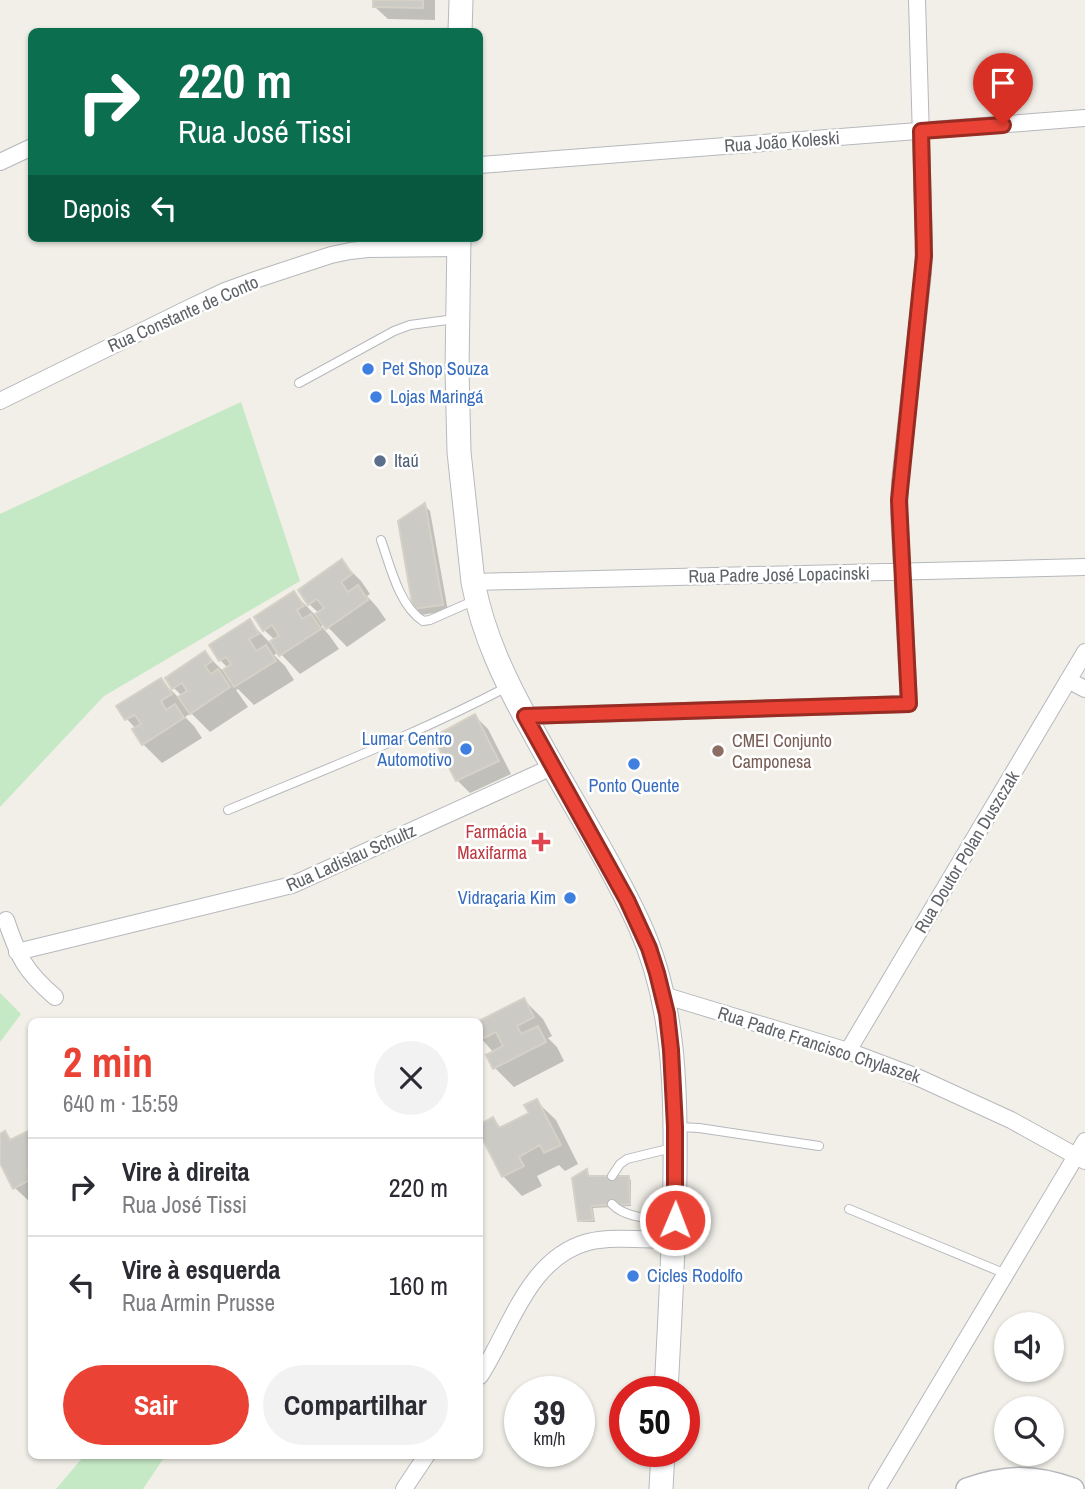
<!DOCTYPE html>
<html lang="pt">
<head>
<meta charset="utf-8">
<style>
  :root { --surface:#fff; --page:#f2f2f3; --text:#2b2b33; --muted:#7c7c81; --line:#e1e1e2; --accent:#ea4335 }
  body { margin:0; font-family:"Archivo Narrow",sans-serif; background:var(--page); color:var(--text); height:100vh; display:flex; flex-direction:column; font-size:26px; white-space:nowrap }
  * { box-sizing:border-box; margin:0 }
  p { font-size:23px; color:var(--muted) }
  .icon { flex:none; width:38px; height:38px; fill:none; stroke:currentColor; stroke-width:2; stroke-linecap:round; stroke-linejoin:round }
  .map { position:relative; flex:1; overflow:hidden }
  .panel { position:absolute; left:28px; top:1018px; width:455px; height:441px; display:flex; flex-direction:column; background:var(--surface); border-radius:10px; box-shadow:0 2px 5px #0004 }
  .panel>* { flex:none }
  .guide { position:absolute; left:28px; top:28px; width:455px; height:214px; border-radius:10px; box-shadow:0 2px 5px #0004; background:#0b6e4f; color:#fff; overflow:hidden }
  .fabs { position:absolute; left:994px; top:1312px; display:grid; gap:14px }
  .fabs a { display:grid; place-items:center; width:70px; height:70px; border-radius:50%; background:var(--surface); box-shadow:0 2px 5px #0004; font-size:35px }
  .speed { position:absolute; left:504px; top:1376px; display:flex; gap:14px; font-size:35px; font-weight:700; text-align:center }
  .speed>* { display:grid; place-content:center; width:91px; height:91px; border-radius:50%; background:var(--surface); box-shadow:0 2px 5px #0004; line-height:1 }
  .speed small { font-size:18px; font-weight:400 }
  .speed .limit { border:10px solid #d22; background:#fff; color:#111 }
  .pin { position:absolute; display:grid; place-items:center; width:60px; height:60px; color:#fff; margin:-72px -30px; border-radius:50% 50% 50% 0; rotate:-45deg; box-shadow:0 0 7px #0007 }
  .pin .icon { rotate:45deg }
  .me { position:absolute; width:77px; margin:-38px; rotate:1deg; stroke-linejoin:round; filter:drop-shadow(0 0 5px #0008) }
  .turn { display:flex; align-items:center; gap:24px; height:147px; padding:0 35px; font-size:32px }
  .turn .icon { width:91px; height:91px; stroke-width:2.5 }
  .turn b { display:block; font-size:49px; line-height:60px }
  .then { display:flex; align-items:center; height:66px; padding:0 35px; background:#0003; gap:14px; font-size:26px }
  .round { display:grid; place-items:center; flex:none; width:74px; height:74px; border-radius:37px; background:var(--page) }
  .summary { display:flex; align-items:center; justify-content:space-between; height:119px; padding:0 35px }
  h1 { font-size:42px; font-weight:700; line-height:52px; color:var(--accent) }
  .action { display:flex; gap:14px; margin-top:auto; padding:14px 35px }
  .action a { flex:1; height:80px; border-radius:42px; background:var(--accent); color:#fff; font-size:28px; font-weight:700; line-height:80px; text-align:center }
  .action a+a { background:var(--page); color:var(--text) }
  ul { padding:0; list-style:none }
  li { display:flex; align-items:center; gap:21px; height:98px; padding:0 35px; border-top:2px solid var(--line) }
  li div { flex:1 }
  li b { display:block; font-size:26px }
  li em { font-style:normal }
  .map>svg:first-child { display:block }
  .green { fill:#c5e8c5 }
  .shadow { fill:#0003 }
  .building { fill:#cccac5; stroke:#d6d1c6; stroke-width:2 }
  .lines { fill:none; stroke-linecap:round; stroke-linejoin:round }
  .service-casing { stroke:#b5b8bc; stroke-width:10 }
  .minor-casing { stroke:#b5b8bc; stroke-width:18 }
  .tertiary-casing { stroke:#b5b8bc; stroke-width:24 }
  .secondary-casing { stroke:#b6babf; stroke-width:25 }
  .service { stroke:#fff; stroke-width:8 }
  .minor { stroke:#fff; stroke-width:16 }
  .tertiary { stroke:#fff; stroke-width:21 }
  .secondary { stroke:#fff; stroke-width:23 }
  .route-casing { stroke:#982c22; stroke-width:18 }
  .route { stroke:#ea4335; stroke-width:12 }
  .shop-dot { fill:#3f7fe0; stroke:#fff; stroke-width:2.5 }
  .service-dot { fill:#5c6f8a; stroke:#fff; stroke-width:2.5 }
  .education-dot { fill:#8d6e63; stroke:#fff; stroke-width:2.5 }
  .health-dot { fill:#e0444e; stroke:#fff; stroke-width:2.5 }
  .labels { text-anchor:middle; stroke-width:5; stroke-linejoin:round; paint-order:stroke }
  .street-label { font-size:18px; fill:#5f6368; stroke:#fff }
  .shop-label { font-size:18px; fill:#366cbe; stroke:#fff; text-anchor:start }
  .service-label { font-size:18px; fill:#4e5e75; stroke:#fff; text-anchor:start }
  .education-label { font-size:18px; fill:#785e54; stroke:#fff; text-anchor:start }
  .health-label { font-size:18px; fill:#be3a42; stroke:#fff; text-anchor:end }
</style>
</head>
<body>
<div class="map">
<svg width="1085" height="1489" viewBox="0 0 1085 1489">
  <rect width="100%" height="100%" fill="#f1efe8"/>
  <path class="green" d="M 241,402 L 300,581 L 104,696 L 0,807 L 0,514 Z
    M 0,993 L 21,1014 L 0,1042 Z
    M 84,1456 L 165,1456 L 143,1489 L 56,1489 Z"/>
  <path class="shadow" d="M 375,0 L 435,0 L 435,20 L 388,19 L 375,7 Z
    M 424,505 L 430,511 L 448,611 L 421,615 L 415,608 Z
    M 342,562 L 361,581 L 370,594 L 367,596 L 377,607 L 386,620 L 347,647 L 325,624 L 321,626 L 329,635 L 339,649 L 300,674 L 279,652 L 274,655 L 285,666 L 294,680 L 254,705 L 238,689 L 236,690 L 248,707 L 210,732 L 191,713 L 185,717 L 194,726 L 202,738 L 162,763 L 143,744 L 136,729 L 127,719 L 161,680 L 179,698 L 182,696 L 174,688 L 205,653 L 223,671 L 228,668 L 220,660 L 250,622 L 270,643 L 275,640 L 264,630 L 294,593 L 316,616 L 319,613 L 310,605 L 300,590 Z
    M 475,716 L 488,729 L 511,774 L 470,793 L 457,780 Z
    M 524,1000 L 543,1019 L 552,1036 L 548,1038 L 557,1047 L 564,1061 L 514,1087 L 495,1068 L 494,1053 L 480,1037 L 480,1023 Z
    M 536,1101 L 556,1120 L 578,1164 L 565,1171 L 559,1165 L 537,1176 L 542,1186 L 522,1196 L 503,1176 L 480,1131 L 480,1126 L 493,1119 L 502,1129 L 531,1114 Z
    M 32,1131 L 32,1204 L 15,1188 L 0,1159 L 0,1136 L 5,1133 L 13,1141 Z
    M 587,1171 L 590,1178 L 628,1178 L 631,1180 L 631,1206 L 593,1208 L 595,1222 L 582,1222 L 580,1220 Z"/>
  <path class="building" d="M 373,0 L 423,0 L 423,8 L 373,7 Z
    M 425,503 L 443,605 L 413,609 L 398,521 Z
    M 342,559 L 352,574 L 341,582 L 348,592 L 358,585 L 368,600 L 326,629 L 315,614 L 324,608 L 317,599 L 308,605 L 298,590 Z
    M 294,591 L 304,606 L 297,610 L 302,619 L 311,614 L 321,629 L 279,656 L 270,641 L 279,636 L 272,625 L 263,631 L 254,617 Z
    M 250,619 L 259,634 L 249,639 L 256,651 L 266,645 L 276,661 L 234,687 L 223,670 L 231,664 L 226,657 L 219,661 L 209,645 Z
    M 205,651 L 212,661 L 205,666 L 211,674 L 218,669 L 230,687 L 190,714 L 178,697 L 187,691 L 182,683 L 172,689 L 165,678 Z
    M 161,678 L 172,694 L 161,701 L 166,710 L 175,704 L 184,718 L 142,745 L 132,729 L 141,724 L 135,715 L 125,720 L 116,706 Z
    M 475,714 L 499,761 L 456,781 L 433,737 Z
    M 524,998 L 534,1017 L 517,1026 L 521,1034 L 538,1026 L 546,1042 L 493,1069 L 486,1055 L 503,1046 L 496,1032 L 480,1040 L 480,1022 L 477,1022 Z
    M 537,1099 L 561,1145 L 544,1153 L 540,1145 L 519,1157 L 524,1166 L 502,1177 L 480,1134 L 480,1124 L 493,1117 L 499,1128 L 529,1113 L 524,1105 Z
    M 32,1129 L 32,1168 L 26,1171 L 30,1180 L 13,1189 L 0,1163 L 0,1134 L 5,1131 L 10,1140 Z
    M 587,1169 L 588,1176 L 629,1176 L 630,1204 L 591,1206 L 593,1220 L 578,1221 L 572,1178 Z"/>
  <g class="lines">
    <g class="service-casing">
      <path id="service" d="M 299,383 L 394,331 L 410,325 L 455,319
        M 381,540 C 390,565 399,606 423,621 L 430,620 L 473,601
        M 228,810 C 321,771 417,734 507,687
        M 678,1127 L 699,1128 L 819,1146
        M 612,1176 L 620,1164 L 627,1159 L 672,1148
        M 612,1204 C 626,1219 652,1218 672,1220
        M 849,1209 L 1006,1274"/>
    </g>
    <g class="minor-casing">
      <path id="minor" d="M 0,162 L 32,147
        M 480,165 L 1085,118
        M 0,401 L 187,309 L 225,291 L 258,279 L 331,255 L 350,251 L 368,249 L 459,248
        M 473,582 L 1085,567
        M 1068,680 L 1085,689
        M 525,716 L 909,704 L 899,511 L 900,482 L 923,272 L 924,242 L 917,0
        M 6,920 C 19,958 24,970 55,997
        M 17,952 L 292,885 L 552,767
        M 663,995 L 848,1051 L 917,1077 L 1011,1120 L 1085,1161
        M 848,1051 L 1085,652
        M 480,1376 C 510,1330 528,1258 588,1242 C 611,1236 649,1240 674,1240
        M 404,1489 L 426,1456
        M 877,1489 L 1085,1141"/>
    </g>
    <g class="tertiary-casing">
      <path id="tertiary" d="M 967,1489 C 1007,1475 1034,1475 1073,1489"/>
    </g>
    <g class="secondary-casing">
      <path id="secondary" d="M 460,32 L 461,0
        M 459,238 L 457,369 L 459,452 L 473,582 C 483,635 506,683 532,729 C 567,794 608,857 639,924 C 675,1003 676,1090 675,1174 C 674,1247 670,1319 666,1391
        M 661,1489 L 663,1451"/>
    </g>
    <use href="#service" class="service"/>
    <use href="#minor" class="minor"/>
    <use href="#tertiary" class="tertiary"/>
    <use href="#secondary" class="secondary"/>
  </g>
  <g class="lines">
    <g class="route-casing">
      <path id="route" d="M 675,1220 L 675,1127 L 671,1050 L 667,1014 L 657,973 L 649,948 L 627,900 L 525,716 L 909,704 L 899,500 L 924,256 L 921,131 L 1003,125"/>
    </g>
    <use href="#route" class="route"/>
  </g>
  <g class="shop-dot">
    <circle cx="368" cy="369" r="7"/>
    <circle cx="376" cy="397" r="7"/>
    <circle cx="466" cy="749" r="7"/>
    <circle cx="634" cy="764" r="7"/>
    <circle cx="570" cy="898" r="7"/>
    <circle cx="633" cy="1276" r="7"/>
  </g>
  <circle class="service-dot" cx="380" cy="461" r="7"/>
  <circle class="education-dot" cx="718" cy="751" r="7"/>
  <path class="health-dot" d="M537.5 831.5h7v7h7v7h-7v7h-7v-7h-7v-7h7z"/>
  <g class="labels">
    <g class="street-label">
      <text transform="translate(782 142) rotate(-4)" y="6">Rua João Koleski</text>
      <text transform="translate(183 314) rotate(-24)" y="6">Rua Constante de Conto</text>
      <text transform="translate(779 575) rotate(-1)" y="6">Rua Padre José Lopacinski</text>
      <text transform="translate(967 852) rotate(-59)" y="6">Rua Doutor Polan Duszczak</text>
      <text transform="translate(351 858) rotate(-24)" y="6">Rua Ladislau Schultz</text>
      <text transform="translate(819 1045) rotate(18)" y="6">Rua Padre Francisco Chylaszek</text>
    </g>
    <g class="shop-label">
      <text x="382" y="375">Pet Shop Souza</text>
      <text x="390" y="403">Lojas Maringá</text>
      <text x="452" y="745" text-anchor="end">Lumar Centro<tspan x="452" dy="21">Automotivo</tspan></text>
      <text x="634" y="792" text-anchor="middle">Ponto Quente</text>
      <text x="556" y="904" text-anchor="end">Vidraçaria Kim</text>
      <text x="647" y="1282">Cicles Rodolfo</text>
    </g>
    <g class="service-label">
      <text x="394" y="467">Itaú</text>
    </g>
    <g class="education-label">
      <text x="732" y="747">CMEI Conjunto<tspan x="732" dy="21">Camponesa</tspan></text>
    </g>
    <g class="health-label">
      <text x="527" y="838">Farmácia<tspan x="527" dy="21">Maxifarma</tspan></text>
    </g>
  </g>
</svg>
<div class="fabs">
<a><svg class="icon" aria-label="sound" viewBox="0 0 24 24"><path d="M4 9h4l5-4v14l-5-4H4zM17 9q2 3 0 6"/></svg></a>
<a><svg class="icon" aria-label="search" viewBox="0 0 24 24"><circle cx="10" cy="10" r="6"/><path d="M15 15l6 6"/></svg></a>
</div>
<div class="speed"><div>39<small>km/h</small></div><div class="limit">50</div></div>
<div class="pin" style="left:1003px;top:125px;background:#d93025"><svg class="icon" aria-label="arrive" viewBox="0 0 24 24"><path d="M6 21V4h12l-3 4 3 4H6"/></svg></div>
<svg class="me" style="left:675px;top:1220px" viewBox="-20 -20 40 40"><circle r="17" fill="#ea4335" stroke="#fff" stroke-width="3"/><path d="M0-11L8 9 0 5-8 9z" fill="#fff"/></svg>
<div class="guide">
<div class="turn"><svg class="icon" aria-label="right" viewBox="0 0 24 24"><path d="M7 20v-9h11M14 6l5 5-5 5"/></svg><div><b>220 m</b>Rua José Tissi</div></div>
<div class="then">Depois<svg class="icon" aria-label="left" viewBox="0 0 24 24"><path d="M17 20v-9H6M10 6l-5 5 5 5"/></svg></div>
</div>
<section class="panel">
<div class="summary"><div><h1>2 min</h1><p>640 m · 15:59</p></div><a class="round"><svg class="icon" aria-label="close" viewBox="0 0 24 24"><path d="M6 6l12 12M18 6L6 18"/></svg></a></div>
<ul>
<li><svg class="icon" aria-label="right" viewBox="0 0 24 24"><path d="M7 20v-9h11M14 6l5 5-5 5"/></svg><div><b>Vire à direita</b><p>Rua José Tissi</p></div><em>220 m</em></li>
<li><svg class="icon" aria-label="left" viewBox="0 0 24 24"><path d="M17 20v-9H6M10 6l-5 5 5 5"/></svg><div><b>Vire à esquerda</b><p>Rua Armin Prusse</p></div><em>160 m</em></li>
</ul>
<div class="action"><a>Sair</a><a>Compartilhar</a></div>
</section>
</div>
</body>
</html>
